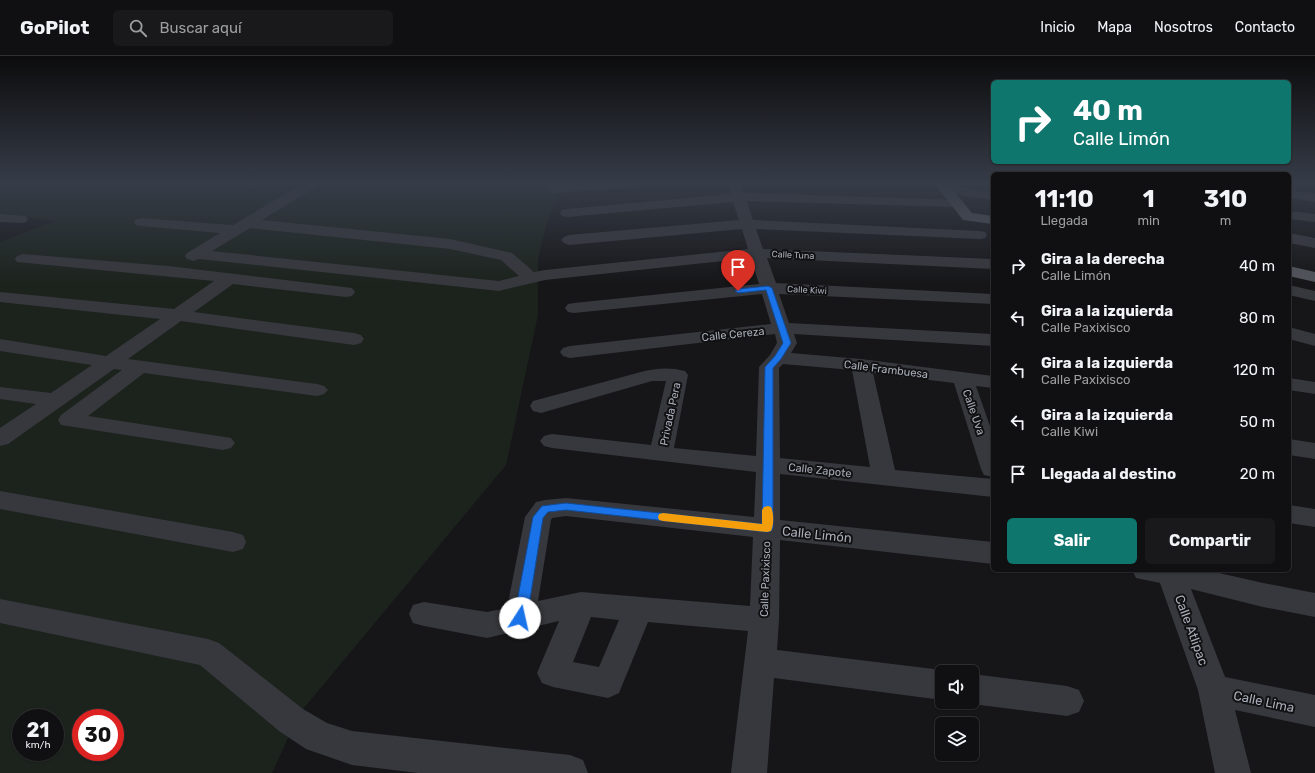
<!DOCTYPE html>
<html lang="es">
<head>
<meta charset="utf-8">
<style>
  :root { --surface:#101012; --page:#19191b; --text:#f1f3f6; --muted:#9c9d9f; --line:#303032; --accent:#0f766e }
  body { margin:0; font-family:Rubik,sans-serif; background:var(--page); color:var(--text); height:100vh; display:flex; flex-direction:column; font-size:15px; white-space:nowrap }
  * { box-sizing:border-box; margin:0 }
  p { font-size:13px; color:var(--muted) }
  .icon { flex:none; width:22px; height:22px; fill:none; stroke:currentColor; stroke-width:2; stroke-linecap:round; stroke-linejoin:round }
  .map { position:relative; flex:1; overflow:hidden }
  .panel { position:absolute; left:991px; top:116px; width:300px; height:400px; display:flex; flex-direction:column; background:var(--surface); border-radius:6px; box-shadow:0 1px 3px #0004,0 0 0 1px var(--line) }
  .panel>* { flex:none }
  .guide { position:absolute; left:991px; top:24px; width:300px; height:84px; border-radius:6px; box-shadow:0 1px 3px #0004,0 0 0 1px var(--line); background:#0f766e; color:#fff; overflow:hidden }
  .buttons { position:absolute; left:935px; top:609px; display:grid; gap:8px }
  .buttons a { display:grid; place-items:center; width:44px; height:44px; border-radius:6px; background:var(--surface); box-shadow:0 1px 3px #0004,0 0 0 1px var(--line); font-size:20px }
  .speed { position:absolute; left:12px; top:653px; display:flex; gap:8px; font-size:20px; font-weight:700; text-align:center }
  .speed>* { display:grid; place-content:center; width:52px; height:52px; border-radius:50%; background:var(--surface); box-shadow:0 1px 3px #0004,0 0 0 1px var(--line); line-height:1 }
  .speed small { font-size:10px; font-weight:400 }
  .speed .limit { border:6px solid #d22; background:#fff; color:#111 }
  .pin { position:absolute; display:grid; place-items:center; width:34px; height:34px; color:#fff; margin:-41px -17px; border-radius:50% 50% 50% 0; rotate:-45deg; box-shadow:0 0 4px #0007 }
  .pin .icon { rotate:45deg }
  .me { position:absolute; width:44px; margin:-22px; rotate:10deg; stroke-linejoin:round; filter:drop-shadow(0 0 3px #0008) }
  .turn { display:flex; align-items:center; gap:14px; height:84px; padding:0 16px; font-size:18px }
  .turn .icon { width:52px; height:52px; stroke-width:2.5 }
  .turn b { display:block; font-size:28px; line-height:34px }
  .eta { display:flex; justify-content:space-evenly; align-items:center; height:68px; text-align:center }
  .eta b { font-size:24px; font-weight:700; line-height:28px }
  .action { display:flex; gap:8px; margin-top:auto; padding:8px 16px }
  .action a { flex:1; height:46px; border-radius:6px; background:var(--accent); color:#fff; font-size:16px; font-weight:700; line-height:46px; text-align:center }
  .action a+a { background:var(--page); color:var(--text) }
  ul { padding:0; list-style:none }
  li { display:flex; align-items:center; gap:12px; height:52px; padding:0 16px }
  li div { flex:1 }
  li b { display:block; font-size:15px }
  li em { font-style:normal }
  header { display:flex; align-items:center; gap:24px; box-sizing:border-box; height:56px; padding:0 20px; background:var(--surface); border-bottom:1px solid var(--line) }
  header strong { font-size:19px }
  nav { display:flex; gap:22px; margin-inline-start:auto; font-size:14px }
  .search { width:280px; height:36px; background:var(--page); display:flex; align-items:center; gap:10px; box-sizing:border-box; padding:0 14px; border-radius:6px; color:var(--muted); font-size:15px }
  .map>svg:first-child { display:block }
  .green { fill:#1c231d; fill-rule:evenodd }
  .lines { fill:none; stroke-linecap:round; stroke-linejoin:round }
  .minor { fill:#37383d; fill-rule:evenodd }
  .major { fill:#53555c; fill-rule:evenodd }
  .route { fill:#1a73e8; stroke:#114b97 }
  .slow { fill:#f59e0b }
  .labels { text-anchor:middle; stroke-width:4; stroke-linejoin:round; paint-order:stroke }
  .far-street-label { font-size:9px; fill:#a8adb8; stroke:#111113 }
  .street-label { font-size:11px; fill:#a8adb8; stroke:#111113 }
  .near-street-label { font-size:13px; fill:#a8adb8; stroke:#111113 }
</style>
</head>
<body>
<header>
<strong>GoPilot</strong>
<div class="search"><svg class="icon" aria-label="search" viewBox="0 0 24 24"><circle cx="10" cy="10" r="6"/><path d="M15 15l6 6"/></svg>Buscar aquí</div>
<nav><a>Inicio</a><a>Mapa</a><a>Nosotros</a><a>Contacto</a></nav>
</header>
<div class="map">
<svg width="1315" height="717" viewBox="0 0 1315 717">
  <rect width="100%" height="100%" fill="#161618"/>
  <path class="green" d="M 0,128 L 556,128 L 558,134 L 547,166 L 538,204 L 538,259 L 506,409 L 299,658 L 272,717 L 0,717 L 0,186 L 55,165 L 0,158 ZM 21,662 L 55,662 L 55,696 L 21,696 ZM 81,662 L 115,662 L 115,696 L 81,696 Z"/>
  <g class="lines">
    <path class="minor" d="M 302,128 L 317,128 L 316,131 L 262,164 L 450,183 L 512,197 L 534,216 L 545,214 L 748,193 L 742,173 L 569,189 L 564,187 L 561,184 L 564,181 L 569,179 L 739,164 L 733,146 L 567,161 L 562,160 L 560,157 L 562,154 L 567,153 L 731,138 L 728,128 L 740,128 L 744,137 L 962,144 L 964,147 L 962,150 L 957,151 L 747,145 L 753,164 L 980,175 L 985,176 L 987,179 L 985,182 L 980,183 L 756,173 L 763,193 L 993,203 L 993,213 L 767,202 L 776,227 L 993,238 L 993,248 L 779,238 L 789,267 L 993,278 L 993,290 L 794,278 L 797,287 L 791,297 L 861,303 L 993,320 L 993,332 L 976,330 L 993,379 L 993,421 L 984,419 L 981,413 L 954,327 L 873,317 L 895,414 L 993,423 L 993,441 L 780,418 L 780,464 L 993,486 L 993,508 L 780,484 L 779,564 L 777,594 L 942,614 L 947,616 L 942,616 L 942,644 L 774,622 L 767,717 L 731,717 L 748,575 L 648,566 L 619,637 L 608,642 L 553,631 L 542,627 L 537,617 L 559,565 L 487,582 L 424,570 L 413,567 L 409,558 L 413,549 L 424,546 L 487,556 L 507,552 L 525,461 L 536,446 L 545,444 L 566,442 L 754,461 L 756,416 L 552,392 L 544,390 L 540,385 L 544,380 L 552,378 L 651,389 L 666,325 L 652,325 L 541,357 L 533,355 L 530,350 L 533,345 L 641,316 C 656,312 670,311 685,315 L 688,319 L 674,392 L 756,400 L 759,311 L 770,299 L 777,287 L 775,278 L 570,302 L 563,300 L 560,296 L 563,292 L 570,290 L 771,268 L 762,238 L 574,257 L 568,256 L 565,252 L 568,248 L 574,247 L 759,228 L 751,202 L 545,224 L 499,235 L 199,203 L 193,205 L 187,203 L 185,200 L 187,197 L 220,177 L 141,170 L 136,169 L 134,166 L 136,163 L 141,162 L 233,169 ZM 250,172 L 450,193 L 501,204 L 519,220 L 499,225 L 212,195 ZM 783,308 L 852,314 L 870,411 L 780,402 L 779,312 ZM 566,460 L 753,481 L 750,550 L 581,536 L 538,545 L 551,464 L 552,462 ZM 591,561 L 619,564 L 599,611 L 573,606 Z
      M 547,128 L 560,129 L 637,128 L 636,131 L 631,132 L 554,137 L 549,136 Z
      M 945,129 L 993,136 L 993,144 L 940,136 L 938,133 L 940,130 Z
      M 1289,134 L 1315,138 L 1315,146 L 1289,142 Z
      M 1289,155 L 1315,158 L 1315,166 L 1289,163 Z
      M 0,158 L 26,160 L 28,163 L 26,166 L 21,167 L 0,166 Z
      M 1289,177 L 1315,182 L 1315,192 L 1289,187 Z
      M 23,198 L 168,210 L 352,232 L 355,236 L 352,240 L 346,241 L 233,228 L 194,256 L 354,277 L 361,279 L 364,283 L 361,287 L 354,289 L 181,265 L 128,303 L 317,328 L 324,330 L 328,334 L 324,338 L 317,340 L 144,317 L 88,360 L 231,382 L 235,387 L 231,392 L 223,394 L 61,369 L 58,364 L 61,359 L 122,314 L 114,313 L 8,388 L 0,390 L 0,372 L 36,348 L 0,343 L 0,331 L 51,337 L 92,309 L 0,295 L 0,283 L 106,300 L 160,263 L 0,246 L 0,236 L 174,253 L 214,225 L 17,206 L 15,203 L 17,200 Z
      M 1289,229 L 1315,235 L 1315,245 L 1289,239 Z
      M 1289,271 L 1315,278 L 1315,290 L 1289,283 Z
      M 1289,322 L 1315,326 L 1315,338 L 1289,334 Z
      M 1289,383 L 1315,387 L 1315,403 L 1289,399 Z
      M 0,435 L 233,476 L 243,479 L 246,486 L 243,493 L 233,496 L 0,453 Z
      M 1289,449 L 1315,453 L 1315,471 L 1289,467 Z
      M 1132,514 L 1206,514 L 1263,527 L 1315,537 L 1315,561 L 1263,551 L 1191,533 L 1225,621 L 1315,639 L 1315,671 L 1235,654 L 1251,717 L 1215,717 L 1198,634 L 1160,527 L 1136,522 Z
      M 0,543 L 208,583 L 219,587 L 303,653 L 327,667 L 352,675 L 570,699 L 583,704 L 588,717 L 418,717 L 352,709 L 306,693 L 279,675 L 200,609 L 0,567 Z
      M 972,618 L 1067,630 L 1079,634 L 1084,645 L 1079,656 L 1067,660 L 972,648 L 967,646 L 972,646 Z"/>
    <path class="major" d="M 935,128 L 948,128 L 972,157 L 993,160 L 993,168 L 963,164 Z
      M 1289,210 L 1315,216 L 1315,226 L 1289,220 Z"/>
  </g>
  <linearGradient id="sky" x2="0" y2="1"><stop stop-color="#0c0c0d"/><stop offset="0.56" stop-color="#363c48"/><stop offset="1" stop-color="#363c48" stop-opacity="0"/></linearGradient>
  <rect width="1315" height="228" fill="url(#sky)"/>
  <path class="route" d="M 768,230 L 772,232 L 791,287 L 781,303 L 773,312 L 773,472 L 771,475 L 767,476 L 566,454 L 548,456 L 543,462 L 527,562 L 525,566 L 520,567 L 516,566 L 514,562 L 533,461 L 542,450 L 566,447 L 762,468 L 765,311 L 775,300 L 783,287 L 766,234 L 738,237 L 735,235 L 738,233 Z"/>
  <path class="slow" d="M 768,450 L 771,451 C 774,457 774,469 771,475 L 767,476 L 663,465 L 659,464 L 658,461 L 659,458 L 663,457 L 762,468 L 762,454 L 764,451 Z"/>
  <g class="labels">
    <g class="far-street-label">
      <text transform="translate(793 199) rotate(3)" y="3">Calle Tuna</text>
      <text transform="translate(807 234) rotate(3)" y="3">Calle Kiwi</text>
    </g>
    <g class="street-label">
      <text transform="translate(733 278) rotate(-6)" y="4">Calle Cereza</text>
      <text transform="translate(886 313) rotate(7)" y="4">Calle Frambuesa</text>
      <text transform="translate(974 356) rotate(71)" y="4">Calle Uva</text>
      <text transform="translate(670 358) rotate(-78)" y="4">Privada Pera</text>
      <text transform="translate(820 414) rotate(6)" y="4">Calle Zapote</text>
      <text transform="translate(765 523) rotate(-88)" y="4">Calle Paxixisco</text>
    </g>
    <g class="near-street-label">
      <text transform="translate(817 478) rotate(6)" y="5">Calle Limón</text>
      <text transform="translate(1192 574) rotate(70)" y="5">Calle Atlipac</text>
      <text transform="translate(1264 645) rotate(12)" y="5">Calle Lima</text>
    </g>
  </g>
</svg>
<div class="buttons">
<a><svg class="icon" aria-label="sound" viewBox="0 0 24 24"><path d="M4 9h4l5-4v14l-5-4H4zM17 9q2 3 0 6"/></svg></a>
<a><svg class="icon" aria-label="layers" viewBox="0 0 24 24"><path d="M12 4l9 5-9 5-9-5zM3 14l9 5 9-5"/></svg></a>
</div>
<div class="speed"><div>21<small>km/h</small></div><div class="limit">30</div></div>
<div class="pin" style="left:738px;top:235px;background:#d93025"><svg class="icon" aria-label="arrive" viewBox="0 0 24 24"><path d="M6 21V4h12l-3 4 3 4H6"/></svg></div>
<svg class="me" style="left:520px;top:562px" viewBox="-20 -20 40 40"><circle r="19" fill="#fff"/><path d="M0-13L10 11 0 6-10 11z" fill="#1a73e8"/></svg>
<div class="guide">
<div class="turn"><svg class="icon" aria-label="right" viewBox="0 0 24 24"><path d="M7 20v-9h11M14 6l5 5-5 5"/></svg><div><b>40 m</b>Calle Limón</div></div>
</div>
<section class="panel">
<div class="eta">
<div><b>11:10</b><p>Llegada</p></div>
<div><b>1</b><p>min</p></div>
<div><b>310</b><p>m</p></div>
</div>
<ul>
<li><svg class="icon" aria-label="right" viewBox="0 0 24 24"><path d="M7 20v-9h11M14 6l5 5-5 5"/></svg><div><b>Gira a la derecha</b><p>Calle Limón</p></div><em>40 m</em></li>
<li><svg class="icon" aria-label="left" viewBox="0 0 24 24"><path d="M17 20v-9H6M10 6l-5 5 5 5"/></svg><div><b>Gira a la izquierda</b><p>Calle Paxixisco</p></div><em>80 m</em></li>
<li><svg class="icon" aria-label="left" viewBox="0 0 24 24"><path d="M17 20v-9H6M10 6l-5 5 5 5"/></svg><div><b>Gira a la izquierda</b><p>Calle Paxixisco</p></div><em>120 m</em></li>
<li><svg class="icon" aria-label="left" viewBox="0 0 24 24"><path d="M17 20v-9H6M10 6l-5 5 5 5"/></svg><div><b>Gira a la izquierda</b><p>Calle Kiwi</p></div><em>50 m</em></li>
<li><svg class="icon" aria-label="arrive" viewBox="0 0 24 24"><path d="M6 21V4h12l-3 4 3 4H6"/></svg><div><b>Llegada al destino</b></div><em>20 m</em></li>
</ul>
<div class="action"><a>Salir</a><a>Compartir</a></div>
</section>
</div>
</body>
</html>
